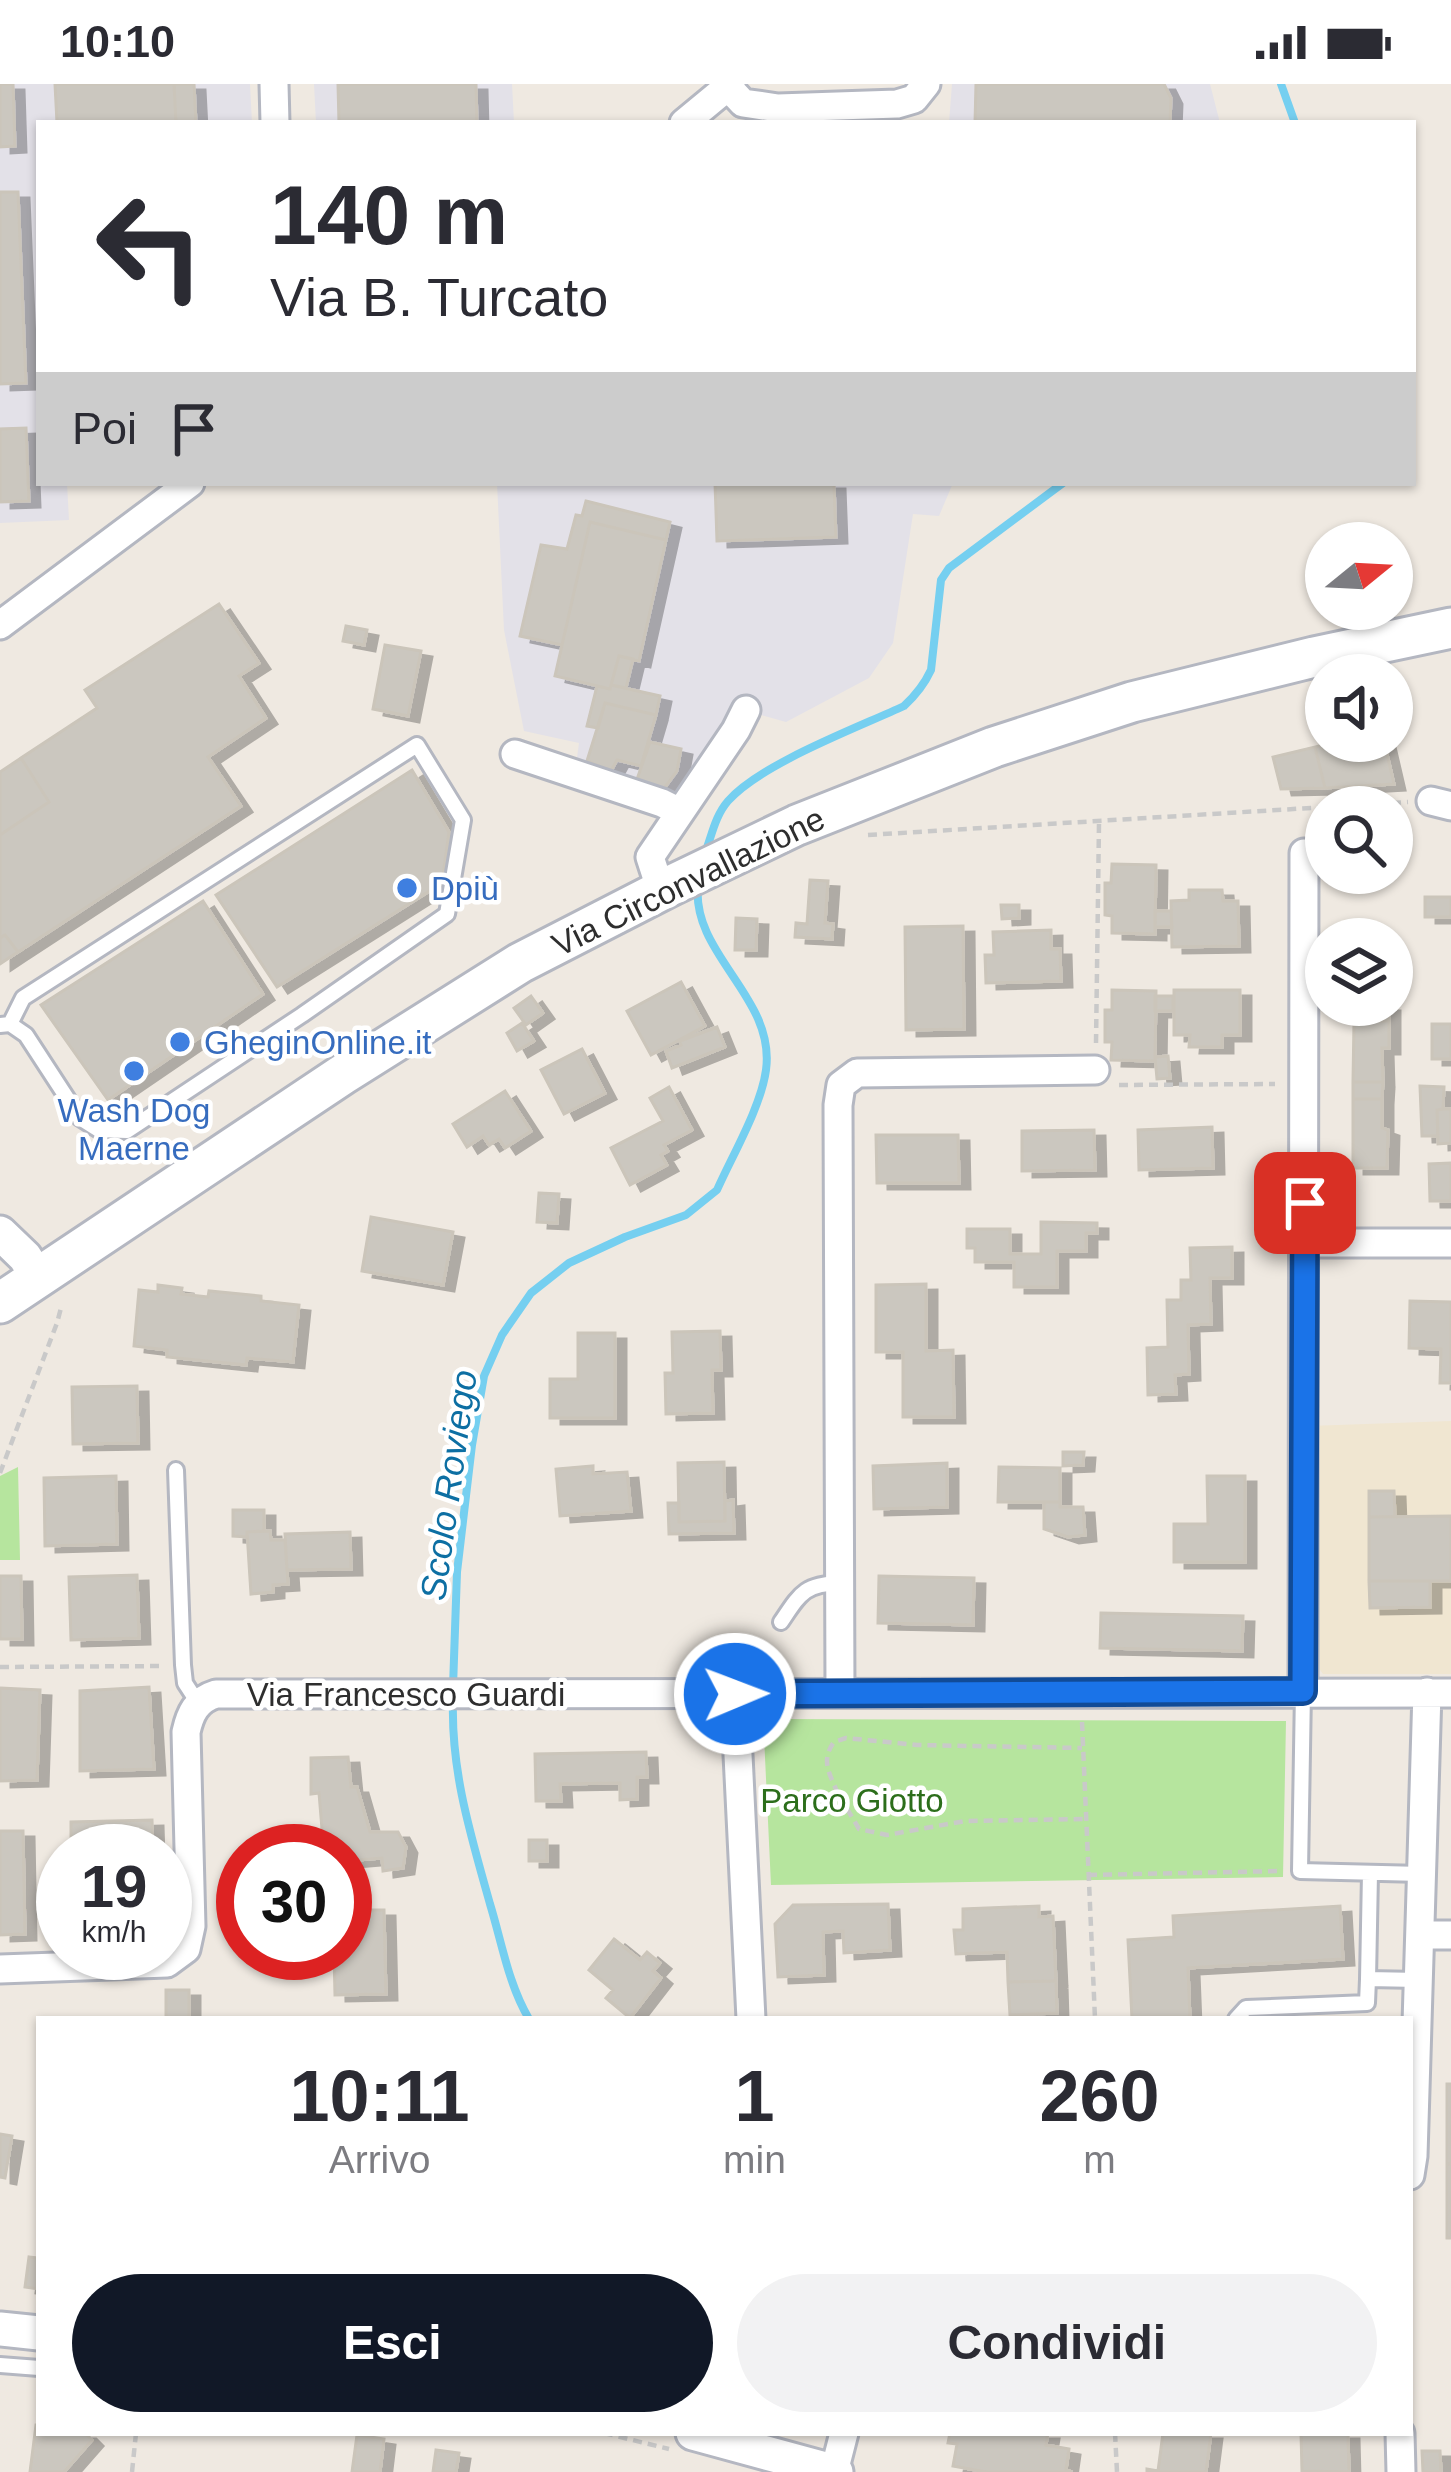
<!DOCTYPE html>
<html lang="it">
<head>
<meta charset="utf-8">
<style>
  :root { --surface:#fff; --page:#f2f2f3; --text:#2b2b33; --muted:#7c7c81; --accent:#111827 }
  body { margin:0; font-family:Helvetica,sans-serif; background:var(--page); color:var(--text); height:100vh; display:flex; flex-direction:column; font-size:45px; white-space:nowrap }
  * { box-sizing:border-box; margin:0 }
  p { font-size:39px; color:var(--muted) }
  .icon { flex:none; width:66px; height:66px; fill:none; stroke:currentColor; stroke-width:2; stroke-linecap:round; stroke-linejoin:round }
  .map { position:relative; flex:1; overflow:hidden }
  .panel { position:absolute; left:36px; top:1932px; width:1377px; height:420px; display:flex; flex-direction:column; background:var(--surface); border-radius:0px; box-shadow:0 3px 9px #0004 }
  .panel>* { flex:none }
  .hud { position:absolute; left:36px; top:36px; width:1380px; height:366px; border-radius:0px; box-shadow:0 3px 9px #0004; background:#fff; color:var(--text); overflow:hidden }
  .needle { width:78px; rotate:72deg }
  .fabs { position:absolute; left:1305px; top:438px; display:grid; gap:24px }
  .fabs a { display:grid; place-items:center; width:108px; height:108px; border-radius:50%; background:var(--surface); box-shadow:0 3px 9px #0004; font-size:60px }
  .speed { position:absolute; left:36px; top:1740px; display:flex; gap:24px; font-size:60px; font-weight:700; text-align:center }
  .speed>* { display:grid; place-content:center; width:156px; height:156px; border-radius:50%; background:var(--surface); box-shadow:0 3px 9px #0004; line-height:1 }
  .speed small { font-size:30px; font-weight:400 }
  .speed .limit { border:18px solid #d22; background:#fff; color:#111 }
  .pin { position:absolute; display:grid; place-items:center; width:102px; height:102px; color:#fff; margin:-51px; border-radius:24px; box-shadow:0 6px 18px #0006 }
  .me { position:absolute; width:132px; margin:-66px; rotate:89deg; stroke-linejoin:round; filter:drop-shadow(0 0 9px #0008) }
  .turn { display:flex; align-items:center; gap:42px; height:252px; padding:0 36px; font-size:54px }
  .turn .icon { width:156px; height:156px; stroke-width:2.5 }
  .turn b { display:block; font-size:84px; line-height:102px }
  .then { display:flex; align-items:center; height:114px; padding:0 36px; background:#0003; gap:24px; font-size:45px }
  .eta { display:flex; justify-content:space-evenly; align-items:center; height:204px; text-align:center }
  .eta b { font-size:72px; font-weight:700; line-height:84px }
  .cta { display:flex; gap:24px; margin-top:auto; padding:24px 36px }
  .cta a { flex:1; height:138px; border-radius:72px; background:var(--accent); color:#fff; font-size:48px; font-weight:700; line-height:138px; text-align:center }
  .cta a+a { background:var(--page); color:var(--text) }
  .status { display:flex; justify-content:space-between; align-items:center; height:84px; padding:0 60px; background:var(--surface); direction:ltr }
  .status svg { height:33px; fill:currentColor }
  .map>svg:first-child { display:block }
  .industrial { fill:#e3e1e8 }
  .education { fill:#f0e6d1 }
  .green { fill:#b6e59e }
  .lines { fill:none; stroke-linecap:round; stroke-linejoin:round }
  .stream { stroke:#75cff0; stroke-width:8 }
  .building { fill:#cbc7bf; stroke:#cbc5ba; stroke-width:3; filter:url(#shadow) }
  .service-casing { stroke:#b4b7c1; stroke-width:20 }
  .minor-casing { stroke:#b4b7c1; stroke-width:33 }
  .tertiary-casing { stroke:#b4b7c1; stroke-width:39 }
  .secondary-casing { stroke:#b4b7c1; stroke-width:45 }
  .path { stroke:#c9c9c9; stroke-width:4.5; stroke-dasharray:9 6; stroke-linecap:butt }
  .service { stroke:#fff; stroke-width:14 }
  .minor { stroke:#fff; stroke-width:27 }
  .tertiary { stroke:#fff; stroke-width:33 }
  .secondary { stroke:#fff; stroke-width:39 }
  .route-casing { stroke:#114b97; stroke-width:30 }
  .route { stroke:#1a73e8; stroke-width:21 }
  .shop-dot { fill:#3f7fe0; stroke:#fff; stroke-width:4.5 }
  .labels { text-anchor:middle; stroke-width:9; stroke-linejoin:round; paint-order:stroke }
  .street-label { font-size:33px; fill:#2e2e2e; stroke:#fff }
  .shop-label { font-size:33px; fill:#366cbe; stroke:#fff; text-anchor:start }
  .park-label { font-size:33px; fill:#2c6e1b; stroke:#fff }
  .water-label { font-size:36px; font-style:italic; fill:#0d6fa3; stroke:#fff }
</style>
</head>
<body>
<div class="status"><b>10:10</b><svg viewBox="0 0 49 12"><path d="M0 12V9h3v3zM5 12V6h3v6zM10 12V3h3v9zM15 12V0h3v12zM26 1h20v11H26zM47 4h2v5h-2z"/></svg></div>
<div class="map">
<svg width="1451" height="2388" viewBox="0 0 1451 2388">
  <defs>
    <filter id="shadow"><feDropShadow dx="11" dy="6" stdDeviation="0" flood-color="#0004"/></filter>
  </defs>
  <rect width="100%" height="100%" fill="#efe9e1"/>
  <path class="industrial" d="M 0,0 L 250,0 L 252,39 L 39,39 L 39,399 L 67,399 L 69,436 L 0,439 Z
    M 314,0 L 512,0 L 514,39 L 316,39 Z
    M 952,0 L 1210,0 L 1220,39 L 949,39 Z
    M 497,399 L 953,399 L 939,432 L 913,430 L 893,559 L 869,594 L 786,638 L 736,624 L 678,712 L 576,681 L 579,659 L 524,647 L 504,546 Z"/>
  <path class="education" d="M 1451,1337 L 1451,1590 L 1323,1590 L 1312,1575 L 1309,1342 Z"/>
  <path class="green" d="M 18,1383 L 20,1476 L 0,1476 L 0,1392 Z
    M 780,1635 L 1286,1637 L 1283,1793 L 771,1801 L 764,1652 L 769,1640 Z"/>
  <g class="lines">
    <path class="stream" d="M 1281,0 L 1295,39
      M 705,769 C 712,751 715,732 728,717 C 762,679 857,644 904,622 C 916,611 924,601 931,586 L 941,496 L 949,484 L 1063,399
      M 453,1603 L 457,1488 L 472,1361 L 484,1292 L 502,1251 L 531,1209 L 569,1179 L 625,1153 L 686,1131 L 717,1106 C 732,1072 761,1023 766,986 C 776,913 691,871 698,801
      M 453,1618 C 451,1688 471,1752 490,1820 C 502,1859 508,1899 529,1935"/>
  </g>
  <path class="building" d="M 0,0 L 13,0 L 15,62 L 0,63 Z
    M 55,0 L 174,0 L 176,39 L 57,39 Z
    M 174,0 L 194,0 L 196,39 L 176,39 Z
    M 338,0 L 476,0 L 477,39 L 339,39 Z
    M 976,0 L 1164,0 L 1171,14 L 1170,39 L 975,39 Z
    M 0,108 L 18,108 L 26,299 L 0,300 Z
    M 26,344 L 29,417 L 0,418 L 0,345 Z
    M 715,399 L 834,399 L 836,453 L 717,457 Z
    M 586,417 L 670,438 L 666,456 L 590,438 L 562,561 L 520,552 L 541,461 L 567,465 L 576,431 L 582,432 Z
    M 590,438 L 666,456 L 639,577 L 619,572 L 610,605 L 555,592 Z
    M 219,520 L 259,579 L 239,592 L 266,634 L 208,673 L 241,722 L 18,868 L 5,851 L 0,854 L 0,751 L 49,718 L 21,674 L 97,624 L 85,606 Z
    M 346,542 L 367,546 L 364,561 L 343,557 Z
    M 385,561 L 421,567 L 408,632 L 373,625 Z
    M 619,572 L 633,575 L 626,604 L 611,601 Z
    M 611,601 L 660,612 L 656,631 L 605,619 L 598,644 L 587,642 L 597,602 L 610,605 Z
    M 605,619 L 656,631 L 641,682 L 617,676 L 611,687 L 587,677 Z
    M 1338,657 L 1384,657 L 1394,700 L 1325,704 L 1315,663 Z
    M 650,658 L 681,665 L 677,687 L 663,706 L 635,701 Z
    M 1315,663 L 1325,704 L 1281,705 L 1273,673 Z
    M 21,674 L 49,718 L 0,751 L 0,688 Z
    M 412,686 L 449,748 L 442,799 L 277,903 L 216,811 Z
    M 1112,780 L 1156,781 L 1155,850 L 1112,849 L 1112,832 L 1105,831 L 1105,799 L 1111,799 Z
    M 810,796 L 828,797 L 825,839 L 833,840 L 832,855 L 795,853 L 796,839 L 807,840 Z
    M 1189,806 L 1222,806 L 1223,817 L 1238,817 L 1239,862 L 1172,863 L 1171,817 L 1189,816 Z
    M 1425,813 L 1451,813 L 1451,833 L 1425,833 Z
    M 203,817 L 263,910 L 108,1016 L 41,921 Z
    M 1001,821 L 1019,821 L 1019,834 L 1002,835 Z
    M 1155,827 L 1171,827 L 1172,843 L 1155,843 Z
    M 736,834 L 757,835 L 756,866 L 735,866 Z
    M 963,842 L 964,945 L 906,946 L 905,843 Z
    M 1051,846 L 1051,865 L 1060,865 L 1061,897 L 986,899 L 985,871 L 994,871 L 993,848 Z
    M 5,851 L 18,868 L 0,880 L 0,854 Z
    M 681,898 L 705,942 L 651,971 L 627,927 Z
    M 1112,906 L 1156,907 L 1155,977 L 1111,976 L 1112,958 L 1105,958 L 1105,926 L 1112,926 Z
    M 1174,906 L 1240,906 L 1240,951 L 1222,951 L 1222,963 L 1189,963 L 1190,951 L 1174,951 Z
    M 531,912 L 543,929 L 526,941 L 514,924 Z
    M 1155,912 L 1173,912 L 1173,927 L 1155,927 Z
    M 1354,921 L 1389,921 L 1389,937 L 1354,937 Z
    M 1354,937 L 1389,937 L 1389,964 L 1382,964 L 1383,998 L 1353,998 Z
    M 522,939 L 534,957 L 517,967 L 507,949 Z
    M 1432,940 L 1451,940 L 1451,975 L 1432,975 Z
    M 717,943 L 725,963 L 672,984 L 666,967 L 681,961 L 680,957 Z
    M 582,965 L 605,1009 L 564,1030 L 541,986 Z
    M 1168,972 L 1170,994 L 1157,995 L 1155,973 Z
    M 1353,998 L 1383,998 L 1382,1015 L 1353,1015 Z
    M 1420,1002 L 1444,1003 L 1443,1025 L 1437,1026 L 1438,1052 L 1422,1052 Z
    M 669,1003 L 692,1046 L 664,1061 L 668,1067 L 661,1071 L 667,1081 L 630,1101 L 611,1064 L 663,1037 L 650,1014 Z
    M 505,1007 L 531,1047 L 505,1064 L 499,1055 L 489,1061 L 483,1052 L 467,1063 L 453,1040 Z
    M 1353,1015 L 1382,1015 L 1382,1044 L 1388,1046 L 1387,1084 L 1353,1084 Z
    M 1443,1025 L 1451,1025 L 1451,1059 L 1438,1060 L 1437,1026 Z
    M 1212,1043 L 1213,1084 L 1139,1086 L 1138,1046 Z
    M 1094,1046 L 1095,1086 L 1022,1087 L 1022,1047 Z
    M 876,1051 L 958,1051 L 959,1099 L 877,1099 Z
    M 1451,1079 L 1451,1117 L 1430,1117 L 1429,1080 Z
    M 539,1109 L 559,1110 L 557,1139 L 537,1138 Z
    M 371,1133 L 453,1148 L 443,1201 L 362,1187 Z
    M 1041,1138 L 1097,1139 L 1097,1149 L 1086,1149 L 1086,1167 L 1057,1167 L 1057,1203 L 1014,1203 L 1014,1178 L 975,1178 L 975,1164 L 967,1164 L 967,1145 L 1010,1145 L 1010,1170 L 1041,1170 Z
    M 1232,1163 L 1232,1194 L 1210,1194 L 1211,1240 L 1188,1241 L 1189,1290 L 1175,1291 L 1176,1310 L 1148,1311 L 1147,1264 L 1168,1263 L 1167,1216 L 1181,1216 L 1181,1196 L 1191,1196 L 1190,1164 Z
    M 926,1200 L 926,1267 L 953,1266 L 954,1333 L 903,1333 L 903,1268 L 876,1268 L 876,1201 Z
    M 158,1201 L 182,1204 L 181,1210 L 208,1213 L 209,1207 L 261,1212 L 261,1217 L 299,1221 L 293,1278 L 247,1274 L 246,1281 L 167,1273 L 167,1266 L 134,1262 L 139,1206 L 158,1208 Z
    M 1410,1217 L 1451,1218 L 1451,1299 L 1440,1299 L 1441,1265 L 1409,1264 Z
    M 720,1247 L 721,1286 L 712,1286 L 713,1329 L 666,1330 L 665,1289 L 673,1289 L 672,1248 Z
    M 578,1249 L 615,1249 L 615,1334 L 550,1334 L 550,1295 L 578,1295 Z
    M 137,1302 L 138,1359 L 73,1360 L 72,1303 Z
    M 1063,1368 L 1084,1368 L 1083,1381 L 1063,1382 Z
    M 724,1378 L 725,1437 L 679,1438 L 678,1379 Z
    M 947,1379 L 947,1423 L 874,1425 L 873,1382 Z
    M 593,1382 L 593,1390 L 627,1388 L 631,1427 L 560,1432 L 556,1385 Z
    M 999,1383 L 1060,1384 L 1060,1418 L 998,1418 Z
    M 116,1392 L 117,1460 L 45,1462 L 44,1394 Z
    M 1207,1392 L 1245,1392 L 1245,1478 L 1174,1478 L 1174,1440 L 1208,1440 Z
    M 1369,1407 L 1394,1407 L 1395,1433 L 1369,1433 Z
    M 733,1416 L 734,1449 L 669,1450 L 668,1419 L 679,1419 L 679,1438 L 725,1437 L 725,1417 Z
    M 1044,1418 L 1060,1418 L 1060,1423 L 1083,1423 L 1085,1451 L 1068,1453 L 1044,1445 Z
    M 233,1426 L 264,1426 L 264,1447 L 247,1448 L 247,1453 L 233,1452 Z
    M 1451,1432 L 1451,1497 L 1369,1497 L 1369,1433 Z
    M 270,1447 L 271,1456 L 285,1456 L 288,1500 L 273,1501 L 273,1508 L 251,1510 L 247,1448 Z
    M 350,1448 L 351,1485 L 287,1486 L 285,1450 Z
    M 137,1491 L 139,1554 L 71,1556 L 69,1493 Z
    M 0,1492 L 21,1492 L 22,1555 L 0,1555 Z
    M 879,1492 L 974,1494 L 973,1541 L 878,1539 Z
    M 1369,1497 L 1430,1497 L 1430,1523 L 1370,1524 Z
    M 1101,1529 L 1243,1532 L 1242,1567 L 1100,1564 Z
    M 149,1603 L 154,1685 L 80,1687 L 80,1607 Z
    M 0,1604 L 40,1606 L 37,1696 L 0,1697 Z
    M 646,1668 L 647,1693 L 637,1693 L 637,1715 L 620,1716 L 620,1699 L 560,1700 L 561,1717 L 536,1717 L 535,1670 Z
    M 348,1673 L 351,1703 L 357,1703 L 370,1748 L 398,1748 L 406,1763 L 403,1784 L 383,1787 L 382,1774 L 345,1777 L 345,1767 L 328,1767 L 322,1745 L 319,1709 L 311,1710 L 311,1674 Z
    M 152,1736 L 153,1767 L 71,1767 L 71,1738 Z
    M 0,1747 L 23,1747 L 25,1850 L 0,1851 Z
    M 529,1756 L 547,1756 L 547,1777 L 529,1777 Z
    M 888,1820 L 890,1866 L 844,1869 L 843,1847 L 823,1848 L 824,1891 L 778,1893 L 775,1840 L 793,1821 Z
    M 1039,1822 L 1039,1833 L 1053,1832 L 1056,1897 L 1008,1898 L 1007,1868 L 956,1870 L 954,1846 L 963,1846 L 963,1825 Z
    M 1340,1822 L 1343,1875 L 1188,1884 L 1190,1935 L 1132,1935 L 1128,1856 L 1174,1853 L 1173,1832 Z
    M 345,1826 L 384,1826 L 386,1910 L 335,1911 L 334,1869 L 345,1869 Z
    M 614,1855 L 640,1876 L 647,1868 L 660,1879 L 653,1887 L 661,1894 L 630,1934 L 606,1914 L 613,1906 L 589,1886 Z
    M 1056,1897 L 1057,1929 L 1010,1931 L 1008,1898 Z
    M 166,1906 L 189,1906 L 189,1934 L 166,1934 Z
    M 1447,2000 L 1451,2000 L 1451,2080 L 1447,2080 Z
    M 0,2050 L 12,2052 L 5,2094 L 0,2093 Z
    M 1447,2080 L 1451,2080 L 1451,2154 L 1447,2154 Z
    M 29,2173 L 39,2174 L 39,2205 L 25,2203 Z
    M 36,2341 L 39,2341 L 39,2349 L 85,2349 L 92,2356 L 64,2388 L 30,2388 Z
    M 950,2349 L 1048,2349 L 1046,2361 L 1069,2365 L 1066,2386 L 1072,2388 L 986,2388 L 953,2382 L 957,2360 L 948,2359 Z
    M 1163,2349 L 1211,2349 L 1206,2388 L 1147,2388 L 1147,2385 L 1158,2387 Z
    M 1301,2349 L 1348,2349 L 1349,2388 L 1302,2387 Z
    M 357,2351 L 384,2355 L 380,2388 L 352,2388 Z
    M 436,2366 L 459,2369 L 456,2388 L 433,2388 Z
    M 1422,2367 L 1440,2367 L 1441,2388 L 1423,2388 Z"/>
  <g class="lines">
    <g class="service-casing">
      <path id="service" d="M 0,941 L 10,940 L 26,951 L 80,1034 L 99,1046 L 127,1047 L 302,931 L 447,830 L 463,736 L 417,661 L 23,914 L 10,940
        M 176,1386 L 183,1581 L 185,1599 L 198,1619
        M 781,1538 C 800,1510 804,1500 840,1499
        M 1303,1607 L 1300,1787 L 1422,1790
        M 1370,1789 L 1368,1895 L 1419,1896
        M 1236,1935 L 1246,1924 L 1367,1919 L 1368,1895
        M 0,2281 L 39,2284"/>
    </g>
    <g class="minor-casing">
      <path id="minor" d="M 274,0 L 275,39
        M 728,3 L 743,19 L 778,24 L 897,20 L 914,15 L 926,0
        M 684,39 L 731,0
        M 0,541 L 190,399
        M 515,670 L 662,719 L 680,728
        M 1431,717 L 1451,722
        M 661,807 L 650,773 L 736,646 L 746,626
        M 1305,1159 L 1451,1159
        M 1303,1607 L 1304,769
        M 840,1609 L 838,1021 L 841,1001 L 857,989 L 1095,986
        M 735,1610 L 751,1935
        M 1420,1851 L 1451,1851
        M 0,1885 L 167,1879 L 186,1865 L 191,1842 L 186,1648 C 190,1630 196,1616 216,1610 L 1451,1609
        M 1410,2091 L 1413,2072 L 1427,1608
        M 1400,2349 L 1401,2388
        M 834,2388 L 844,2349"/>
    </g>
    <g class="tertiary-casing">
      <path id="tertiary" d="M 0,1149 L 25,1173 L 38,1194
        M 0,2245 L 39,2249
        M 693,2349 L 836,2388"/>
    </g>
    <g class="secondary-casing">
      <path id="secondary" d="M 0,1219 L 342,991 L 520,879 L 670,802 L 797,741 L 994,663 L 1132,618 L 1314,573 L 1451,544"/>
    </g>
    <path class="path" d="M 1320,722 L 1321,746
      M 868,751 L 1408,718
      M 1096,959 L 1099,739
      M 1119,1001 L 1275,1000
      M 0,1389 L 57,1239 L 61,1224 L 59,1221
      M 0,1583 L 165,1582
      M 1082,1638 L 1095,1935
      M 838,1710 C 830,1690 820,1677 834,1658 L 846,1654 L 917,1661 L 1082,1664
      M 765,1712 L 839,1711 L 859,1745 L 887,1751 L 965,1737 L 1085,1735
      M 1088,1791 L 1280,1787
      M 604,2349 L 669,2365
      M 1115,2349 L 1117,2388
      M 132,2388 L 136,2349"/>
    <use href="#service" class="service"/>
    <use href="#minor" class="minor"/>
    <use href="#tertiary" class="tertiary"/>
    <use href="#secondary" class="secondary"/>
  </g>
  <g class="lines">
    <g class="route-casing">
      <path id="route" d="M 735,1610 L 1303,1607 L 1305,1119"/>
    </g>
    <use href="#route" class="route"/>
  </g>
  <g class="shop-dot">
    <circle cx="407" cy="804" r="12"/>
    <circle cx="180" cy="958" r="12"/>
    <circle cx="134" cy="987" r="12"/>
  </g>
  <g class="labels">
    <g class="street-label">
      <text transform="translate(688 797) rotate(-26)" y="12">Via Circonvallazione</text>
      <text x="406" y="1622">Via Francesco Guardi</text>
    </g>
    <g class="shop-label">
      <text x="431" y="816">Dpiù</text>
      <text x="204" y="970">GheginOnline.it</text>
      <text x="134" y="1038" text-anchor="middle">Wash Dog<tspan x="134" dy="38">Maerne</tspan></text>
    </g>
    <g class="park-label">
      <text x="852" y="1728">Parco Giotto</text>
    </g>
    <g class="water-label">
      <text transform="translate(448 1401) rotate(-82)" y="13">Scolo Roviego</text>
    </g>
  </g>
</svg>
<div class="fabs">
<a><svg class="needle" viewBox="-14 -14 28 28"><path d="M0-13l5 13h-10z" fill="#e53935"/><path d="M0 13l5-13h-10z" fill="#7c7c81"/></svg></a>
<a><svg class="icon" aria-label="sound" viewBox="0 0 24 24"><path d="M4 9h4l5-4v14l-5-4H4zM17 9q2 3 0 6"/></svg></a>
<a><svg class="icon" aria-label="search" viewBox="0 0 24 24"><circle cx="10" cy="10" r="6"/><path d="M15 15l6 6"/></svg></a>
<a><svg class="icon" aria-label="layers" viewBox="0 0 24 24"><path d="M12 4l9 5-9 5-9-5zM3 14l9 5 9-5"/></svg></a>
</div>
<div class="speed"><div>19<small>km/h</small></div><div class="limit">30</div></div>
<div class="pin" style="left:1305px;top:1119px;background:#d93025"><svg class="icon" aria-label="arrive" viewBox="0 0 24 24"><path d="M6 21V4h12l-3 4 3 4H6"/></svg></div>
<svg class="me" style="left:735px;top:1610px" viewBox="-20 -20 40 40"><circle r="17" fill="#1a73e8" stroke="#fff" stroke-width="3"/><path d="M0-11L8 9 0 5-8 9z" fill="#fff"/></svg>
<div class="hud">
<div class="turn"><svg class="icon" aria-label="left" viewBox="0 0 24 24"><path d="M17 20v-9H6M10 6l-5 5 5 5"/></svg><div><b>140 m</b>Via B. Turcato</div></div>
<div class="then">Poi<svg class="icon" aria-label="arrive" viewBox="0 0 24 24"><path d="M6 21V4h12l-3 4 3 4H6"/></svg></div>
</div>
<section class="panel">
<div class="eta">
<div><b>10:11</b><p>Arrivo</p></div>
<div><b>1</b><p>min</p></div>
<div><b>260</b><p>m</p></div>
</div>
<div class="cta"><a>Esci</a><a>Condividi</a></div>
</section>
</div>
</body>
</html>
